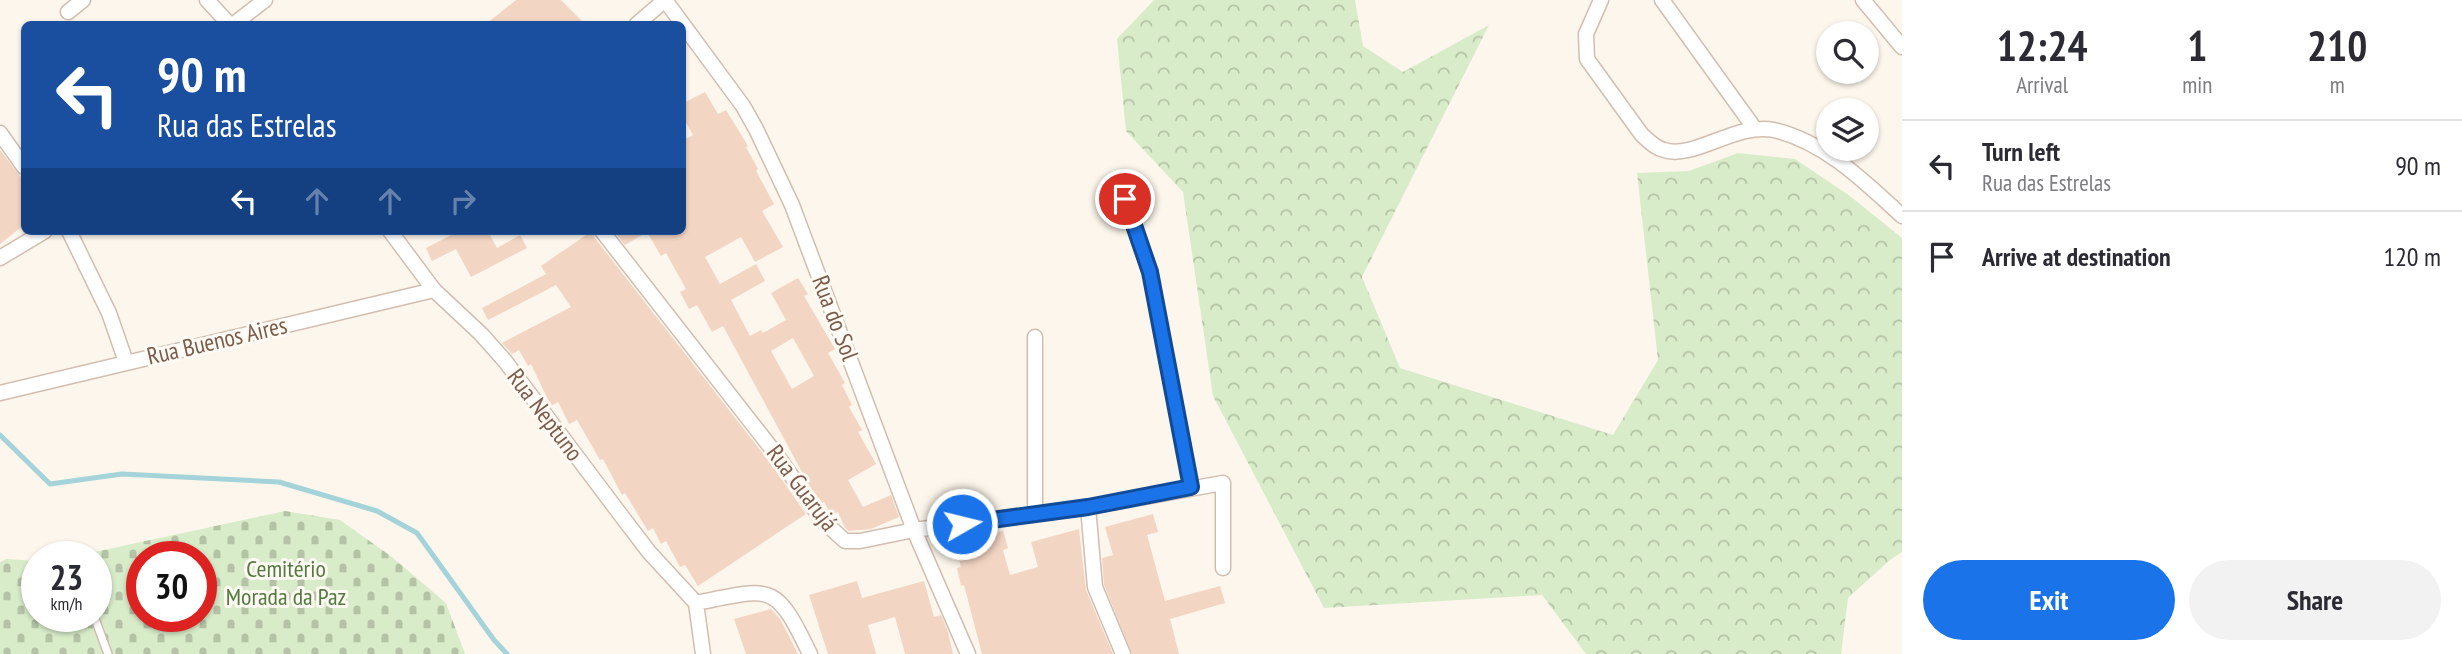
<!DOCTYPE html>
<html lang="en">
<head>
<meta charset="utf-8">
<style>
  :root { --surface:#fff; --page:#f2f2f3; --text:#2b2b33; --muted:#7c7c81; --line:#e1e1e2; --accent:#1a73e8 }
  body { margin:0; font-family:"PT Sans Narrow",sans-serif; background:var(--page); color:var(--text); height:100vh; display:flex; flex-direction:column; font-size:26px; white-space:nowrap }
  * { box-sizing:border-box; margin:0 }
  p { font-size:23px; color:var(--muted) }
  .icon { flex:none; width:38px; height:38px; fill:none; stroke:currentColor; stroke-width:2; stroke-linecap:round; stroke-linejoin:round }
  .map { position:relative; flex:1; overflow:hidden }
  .drawer { display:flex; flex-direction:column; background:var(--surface); width:560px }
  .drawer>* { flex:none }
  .hud { position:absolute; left:21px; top:21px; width:665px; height:214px; border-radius:10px; box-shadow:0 2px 5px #0004; background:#1a4fa0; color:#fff; overflow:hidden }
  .tools { position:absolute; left:1816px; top:21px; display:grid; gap:14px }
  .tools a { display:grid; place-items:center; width:63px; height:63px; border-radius:50%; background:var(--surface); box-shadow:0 2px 5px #0004; font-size:35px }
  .speed { position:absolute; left:21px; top:541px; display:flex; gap:14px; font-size:35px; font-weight:700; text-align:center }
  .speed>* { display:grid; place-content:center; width:91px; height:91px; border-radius:50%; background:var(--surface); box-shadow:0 2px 5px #0004; line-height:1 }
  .speed small { font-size:18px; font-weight:400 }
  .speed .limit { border:10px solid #d22; background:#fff; color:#111 }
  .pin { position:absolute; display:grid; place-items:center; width:60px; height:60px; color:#fff; margin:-30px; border:4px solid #fff; border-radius:50%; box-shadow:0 2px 7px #0007 }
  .me { position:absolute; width:77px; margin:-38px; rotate:82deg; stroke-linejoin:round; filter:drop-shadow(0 0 5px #0008) }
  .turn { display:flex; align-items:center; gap:24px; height:147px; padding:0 21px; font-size:32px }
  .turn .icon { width:91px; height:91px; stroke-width:2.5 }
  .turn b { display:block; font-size:49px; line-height:60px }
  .lanes { display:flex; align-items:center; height:66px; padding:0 21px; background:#0003; justify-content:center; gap:35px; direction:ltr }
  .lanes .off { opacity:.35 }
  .eta { display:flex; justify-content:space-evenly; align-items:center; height:119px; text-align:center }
  .eta b { font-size:42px; font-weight:700; line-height:49px }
  .cta { display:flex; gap:14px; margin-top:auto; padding:14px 21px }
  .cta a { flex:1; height:80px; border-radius:42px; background:var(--accent); color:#fff; font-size:28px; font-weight:700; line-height:80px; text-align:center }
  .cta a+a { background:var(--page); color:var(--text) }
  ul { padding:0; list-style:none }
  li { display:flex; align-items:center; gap:21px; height:91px; padding:0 21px; border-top:2px solid var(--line) }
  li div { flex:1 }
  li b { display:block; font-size:26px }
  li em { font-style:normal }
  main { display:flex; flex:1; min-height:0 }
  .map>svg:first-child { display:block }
  .forest { fill:url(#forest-crowns) }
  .cemetery { fill:url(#cemetery-stones); fill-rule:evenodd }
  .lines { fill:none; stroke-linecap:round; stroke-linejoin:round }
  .stream { stroke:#a5d3da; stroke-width:5 }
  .building { fill:#f3d5c3; fill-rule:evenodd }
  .lane-casing { stroke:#d1beb0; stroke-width:10 }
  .street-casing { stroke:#d1beb0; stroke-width:17 }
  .lane { stroke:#fff; stroke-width:7 }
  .street { stroke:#fff; stroke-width:14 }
  .route-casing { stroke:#114b97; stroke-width:18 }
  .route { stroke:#1a73e8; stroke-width:12 }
  .labels { text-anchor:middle; stroke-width:6; stroke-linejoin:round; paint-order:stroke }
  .street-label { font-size:24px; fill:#7a5c4d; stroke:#fffaf3 }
  .park-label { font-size:24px; fill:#537a41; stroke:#fffaf3 }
</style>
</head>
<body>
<main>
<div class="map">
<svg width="1902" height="654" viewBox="0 0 1902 654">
  <defs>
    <pattern id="forest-crowns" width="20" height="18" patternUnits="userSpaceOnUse" patternTransform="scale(1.75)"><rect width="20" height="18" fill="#d8ecc9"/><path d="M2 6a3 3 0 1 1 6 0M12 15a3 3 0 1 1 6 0" fill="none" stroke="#b4c2a5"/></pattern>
    <pattern id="cemetery-stones" width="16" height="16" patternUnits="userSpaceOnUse" patternTransform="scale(1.75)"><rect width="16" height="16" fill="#d8ecc9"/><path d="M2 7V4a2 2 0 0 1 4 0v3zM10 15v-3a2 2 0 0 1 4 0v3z" fill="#b4c2a5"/></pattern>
  </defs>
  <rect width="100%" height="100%" fill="#fdf6ec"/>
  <path class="forest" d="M 1154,0 L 1355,0 L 1363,46 L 1403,72 L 1489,25 L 1362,277 L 1400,368 L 1613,435 L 1658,360 L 1637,173 L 1689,171 L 1738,153 L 1795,159 L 1850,196 L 1902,238 L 1902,552 L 1890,560 L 1848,598 L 1841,654 L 1586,654 L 1542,595 L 1324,608 L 1213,396 L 1183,192 L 1126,131 L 1117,39 Z"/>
  <path class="cemetery" d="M 285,511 L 340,520 L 392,557 L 446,603 L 465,654 L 0,654 L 0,562 L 6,559 L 37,561 L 37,616 L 96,616 L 96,556 L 76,556 ZM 142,556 L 201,556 L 201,616 L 142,616 Z"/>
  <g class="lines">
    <path class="stream" d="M 0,435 L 50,484 L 122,474 L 279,482 L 377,511 L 417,533 L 494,640 L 507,654"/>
  </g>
  <path class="building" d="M 516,0 L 561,0 L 585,24 L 486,24 Z
    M 705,92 L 718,114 L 726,110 L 748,146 L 746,147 L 758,169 L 756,171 L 774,204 L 762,211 L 783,247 L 755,262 L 741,237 L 705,257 L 720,284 L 756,264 L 765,281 L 731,300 L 750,336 L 761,330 L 763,333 L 786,320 L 771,293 L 798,278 L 808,294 L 804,296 L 835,349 L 828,353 L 845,383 L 842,385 L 852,405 L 849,407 L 862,430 L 858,432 L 876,464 L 848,480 L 863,507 L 891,495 L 899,517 L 871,529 L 849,531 L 845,528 L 838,512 L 832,516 L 824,502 L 822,503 L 809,485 L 723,326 L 712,332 L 697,305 L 689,309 L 680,292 L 686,289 L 666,253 L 661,256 L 647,232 L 625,245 L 614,231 L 682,231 L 682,141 L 693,135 L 682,115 L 682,104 ZM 793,338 L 814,376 L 792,389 L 771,351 Z
    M 0,150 L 24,181 L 24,225 L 0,244 Z
    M 459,231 L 488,231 L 497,248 L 520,235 L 527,248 L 471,277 L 456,249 L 432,261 L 426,248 Z
    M 592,231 L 594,237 L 771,464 L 806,514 L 698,586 L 685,565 L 680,567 L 666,541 L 661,544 L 653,528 L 648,531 L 625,493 L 622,495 L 603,459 L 600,460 L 577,420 L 569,424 L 558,402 L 551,406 L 531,364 L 528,366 L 519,350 L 512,354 L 502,343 L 571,307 L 556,285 L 488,320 L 482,308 L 546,274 L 541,266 Z
    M 1153,514 L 1158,532 L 1147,535 L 1165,601 L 1220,586 L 1225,603 L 1170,619 L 1179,654 L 1132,654 L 1104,585 L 1102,558 L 1113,555 L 1105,527 Z
    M 1079,529 L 1086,590 L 1113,654 L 982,654 L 964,585 L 961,586 L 957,568 L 961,567 L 955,544 L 1003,531 L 1008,548 L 1003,550 L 1010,575 L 1038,567 L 1031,542 Z
    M 857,581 L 862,598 L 924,581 L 934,617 L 941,615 L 948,632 L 953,654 L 905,654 L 895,617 L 868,625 L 876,654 L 828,654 L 809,595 Z
    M 771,609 L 780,619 L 798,654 L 746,654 L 734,619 Z"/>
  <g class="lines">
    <g class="lane-casing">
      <path id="lane" d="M 94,616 L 108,654"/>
    </g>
    <g class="street-casing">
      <path id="street" d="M 207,0 L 229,24
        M 665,0 L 743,106 L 756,129 L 792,205 L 914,530 L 968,654
        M 1601,0 L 1586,34 L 1587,59 L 1642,135 C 1649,141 1655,148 1664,150 C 1694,160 1736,122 1774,130 C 1825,142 1865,182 1902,216
        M 1662,0 L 1755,129
        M 1863,0 L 1902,47
        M 68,12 L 83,0
        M 234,24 L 265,0
        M 637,24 L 665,0
        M 0,133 L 24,167
        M 1125,199 L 1150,272 L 1191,487
        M 69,231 L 109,313 L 126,362
        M 390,231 L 434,290 L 481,334 L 505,361 L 620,514 L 649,552 L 696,603
        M 602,231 L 779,458 L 822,520 L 845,541 L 860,541 L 914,530 L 1088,507 L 1223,483 L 1223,568
        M 0,258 L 45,231
        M 1035,337 L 1035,514
        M 0,393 L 434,290
        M 1088,507 L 1095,587 L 1123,654
        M 703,654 L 696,603 C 772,588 775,581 810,654"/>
    </g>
    <use href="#lane" class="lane"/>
    <use href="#street" class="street"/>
  </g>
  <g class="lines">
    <g class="route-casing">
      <path id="route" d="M 962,524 L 1088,507 L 1191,487 L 1150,272 L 1125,199"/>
    </g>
    <use href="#route" class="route"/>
  </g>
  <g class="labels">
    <g class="street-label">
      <text transform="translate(835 318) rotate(69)" y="8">Rua do Sol</text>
      <text transform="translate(217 341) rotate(-13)" y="8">Rua Buenos Aires</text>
      <text transform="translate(545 415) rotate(53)" y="8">Rua Neptuno</text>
      <text transform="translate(802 488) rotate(53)" y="8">Rua Guarujá</text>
    </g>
    <g class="park-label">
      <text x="286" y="577">Cemitério<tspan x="286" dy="28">Morada da Paz</tspan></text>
    </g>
  </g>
</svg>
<div class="tools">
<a><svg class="icon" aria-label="search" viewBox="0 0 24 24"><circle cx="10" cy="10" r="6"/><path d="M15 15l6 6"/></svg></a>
<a><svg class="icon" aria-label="layers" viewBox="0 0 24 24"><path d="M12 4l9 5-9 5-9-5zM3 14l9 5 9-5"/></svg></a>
</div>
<div class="speed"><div>23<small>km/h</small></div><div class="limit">30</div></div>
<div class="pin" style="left:1125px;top:199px;background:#d93025"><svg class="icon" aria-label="arrive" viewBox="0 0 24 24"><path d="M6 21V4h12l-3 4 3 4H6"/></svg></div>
<svg class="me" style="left:962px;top:524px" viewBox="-20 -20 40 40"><circle r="17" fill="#1a73e8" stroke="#fff" stroke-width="3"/><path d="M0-11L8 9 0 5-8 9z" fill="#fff"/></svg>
<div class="hud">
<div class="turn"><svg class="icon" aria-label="left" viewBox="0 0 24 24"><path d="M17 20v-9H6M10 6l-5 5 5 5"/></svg><div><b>90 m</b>Rua das Estrelas</div></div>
<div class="lanes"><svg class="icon" aria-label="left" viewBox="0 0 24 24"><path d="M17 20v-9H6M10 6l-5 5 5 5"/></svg><svg class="icon off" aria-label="ahead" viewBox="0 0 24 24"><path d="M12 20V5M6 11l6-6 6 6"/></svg><svg class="icon off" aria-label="ahead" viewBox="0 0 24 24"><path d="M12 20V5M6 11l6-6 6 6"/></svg><svg class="icon off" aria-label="right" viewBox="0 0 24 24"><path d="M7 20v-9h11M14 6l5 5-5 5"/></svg></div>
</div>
</div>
<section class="drawer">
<div class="eta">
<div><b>12:24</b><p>Arrival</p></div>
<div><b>1</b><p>min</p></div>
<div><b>210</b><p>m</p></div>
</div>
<ul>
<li><svg class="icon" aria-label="left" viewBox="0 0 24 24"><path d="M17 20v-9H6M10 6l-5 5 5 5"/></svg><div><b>Turn left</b><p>Rua das Estrelas</p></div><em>90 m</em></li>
<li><svg class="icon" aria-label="arrive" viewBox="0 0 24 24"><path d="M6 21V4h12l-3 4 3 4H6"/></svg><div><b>Arrive at destination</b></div><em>120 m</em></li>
</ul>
<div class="cta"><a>Exit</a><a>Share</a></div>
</section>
</main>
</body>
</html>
